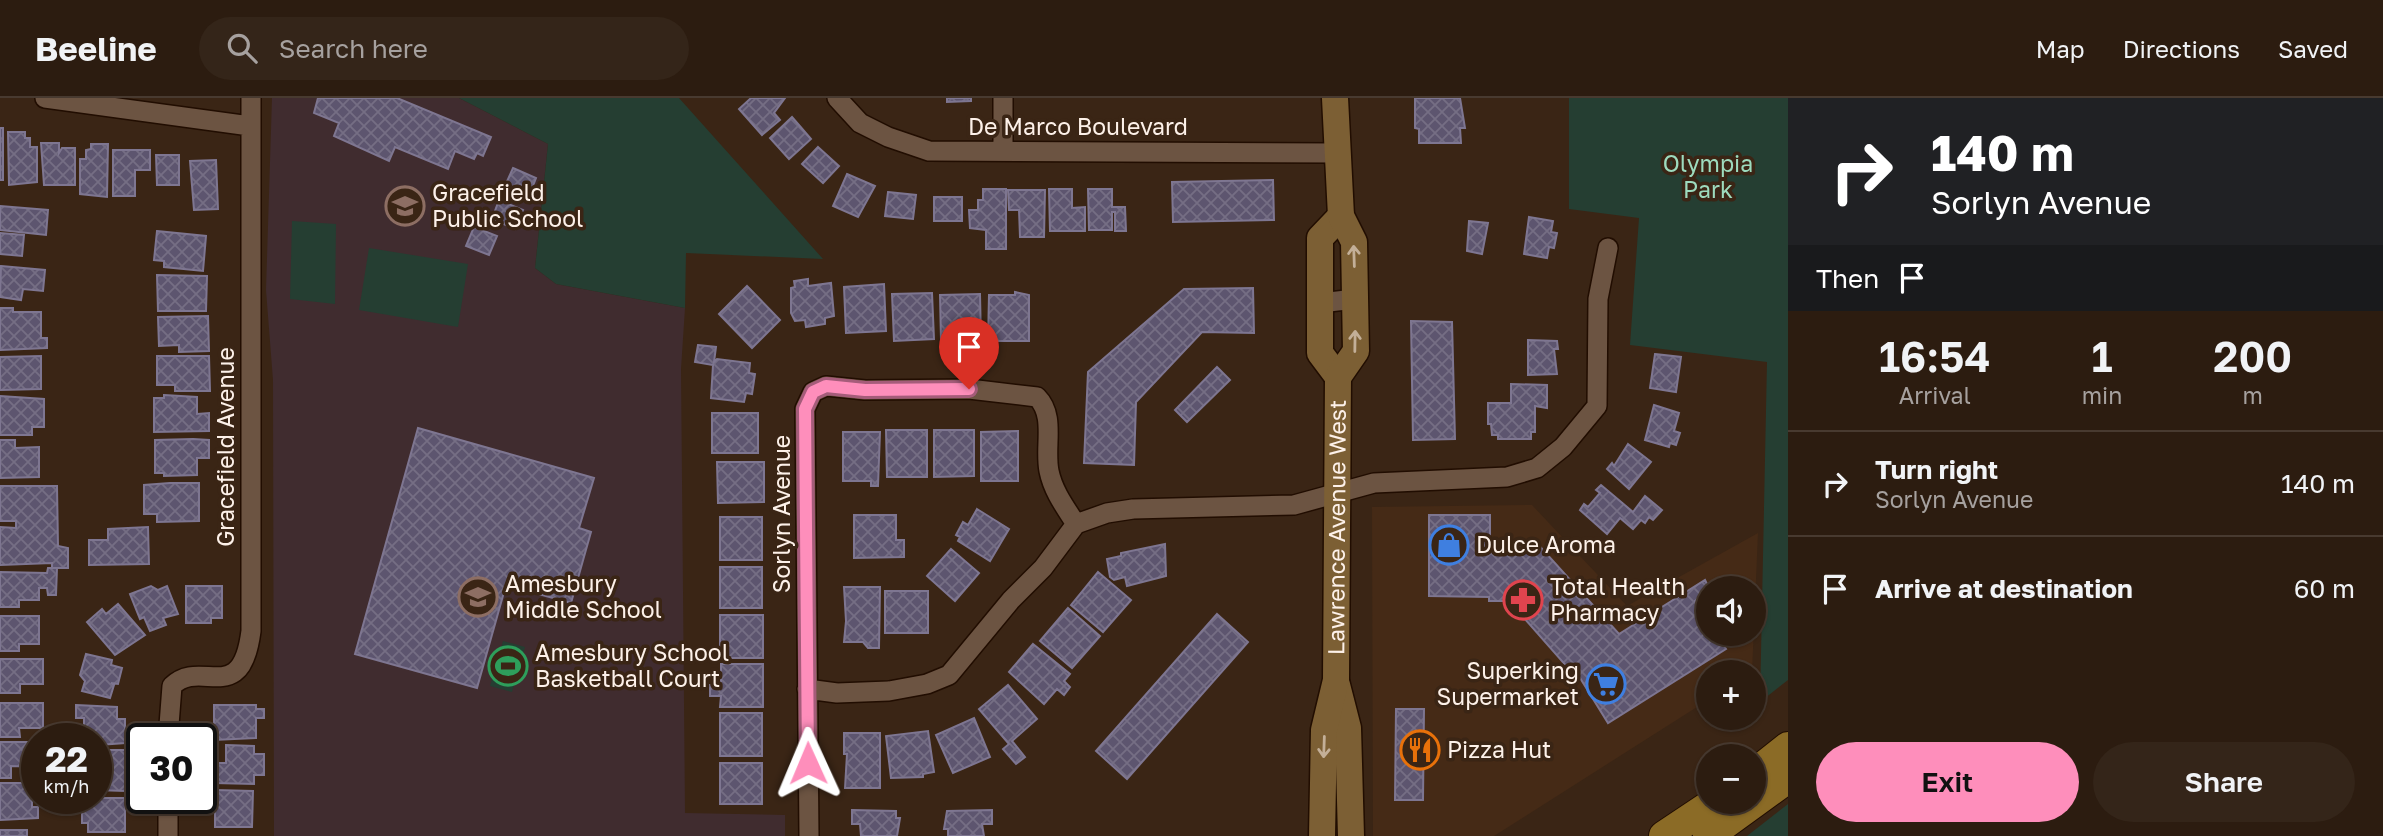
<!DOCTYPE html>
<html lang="en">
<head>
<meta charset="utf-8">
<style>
  :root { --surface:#2c1c10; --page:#342519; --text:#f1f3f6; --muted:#a6a19f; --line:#483a30; --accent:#fe8ebb }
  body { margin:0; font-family:"Golos Text",sans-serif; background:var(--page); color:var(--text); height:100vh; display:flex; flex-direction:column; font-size:26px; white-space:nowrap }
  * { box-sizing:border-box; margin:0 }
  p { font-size:23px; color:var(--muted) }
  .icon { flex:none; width:38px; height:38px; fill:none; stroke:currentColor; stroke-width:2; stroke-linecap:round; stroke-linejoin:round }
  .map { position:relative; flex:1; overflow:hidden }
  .sheet { display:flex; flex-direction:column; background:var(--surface); width:595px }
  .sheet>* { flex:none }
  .banner { background:#202124; color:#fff; overflow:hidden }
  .fabs { position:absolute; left:1696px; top:478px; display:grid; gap:14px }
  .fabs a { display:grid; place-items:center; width:70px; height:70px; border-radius:50%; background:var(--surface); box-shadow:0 2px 5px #0004,0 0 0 2px var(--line); font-size:35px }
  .speed { position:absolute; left:21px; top:625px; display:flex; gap:14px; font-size:35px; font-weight:700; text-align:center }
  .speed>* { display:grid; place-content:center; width:91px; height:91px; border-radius:50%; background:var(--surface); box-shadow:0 2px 5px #0004,0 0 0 2px var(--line); line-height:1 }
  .speed small { font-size:18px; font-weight:400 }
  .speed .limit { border:4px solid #111; border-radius:10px; background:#fff; color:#111 }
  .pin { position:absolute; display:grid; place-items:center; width:60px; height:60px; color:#fff; margin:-72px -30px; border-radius:50% 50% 50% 0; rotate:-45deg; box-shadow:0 0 7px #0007 }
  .pin .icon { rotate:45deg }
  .me { position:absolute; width:77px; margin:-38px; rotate:359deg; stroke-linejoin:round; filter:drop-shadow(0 0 5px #0008) }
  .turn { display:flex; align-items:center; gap:24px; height:147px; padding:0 28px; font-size:32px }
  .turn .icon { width:91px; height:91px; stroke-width:2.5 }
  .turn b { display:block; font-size:49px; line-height:60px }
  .then { display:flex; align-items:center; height:66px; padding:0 28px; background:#0003; gap:14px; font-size:26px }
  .eta { display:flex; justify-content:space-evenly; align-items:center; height:119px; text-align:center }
  .eta b { font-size:42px; font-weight:600; line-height:49px }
  .primary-button { display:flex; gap:14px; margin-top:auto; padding:14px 28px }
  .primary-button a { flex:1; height:80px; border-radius:42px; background:var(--accent); color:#111; font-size:28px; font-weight:600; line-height:80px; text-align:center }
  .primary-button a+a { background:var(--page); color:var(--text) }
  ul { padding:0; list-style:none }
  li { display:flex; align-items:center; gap:21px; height:105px; padding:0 28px; border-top:2px solid var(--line) }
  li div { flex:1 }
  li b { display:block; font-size:26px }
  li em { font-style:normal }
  header { display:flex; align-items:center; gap:42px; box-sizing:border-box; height:98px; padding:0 35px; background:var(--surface); border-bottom:2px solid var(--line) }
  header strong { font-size:33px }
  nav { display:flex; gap:38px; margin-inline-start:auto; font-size:24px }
  .search { width:490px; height:63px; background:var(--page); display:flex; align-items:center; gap:18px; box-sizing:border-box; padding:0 24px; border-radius:38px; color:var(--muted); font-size:26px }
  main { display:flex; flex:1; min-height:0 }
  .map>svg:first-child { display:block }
  .built { fill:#452a16; fill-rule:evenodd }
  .education { fill:#402c2f }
  .green { fill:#253e32 }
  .building { fill:url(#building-cross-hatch); stroke:#7e7691; stroke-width:2 }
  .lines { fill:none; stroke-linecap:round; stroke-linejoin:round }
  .minor-casing { stroke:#210d01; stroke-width:22 }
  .secondary-casing { stroke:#210d01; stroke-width:29 }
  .primary-casing { stroke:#210d01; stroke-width:32 }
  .minor { stroke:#6c5442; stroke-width:19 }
  .secondary { stroke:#7c5f34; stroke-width:26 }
  .primary { stroke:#8b6b26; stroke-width:30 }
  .oneway { stroke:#c3af98 }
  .route-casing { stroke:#a55c7a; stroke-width:18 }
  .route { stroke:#fe8ebb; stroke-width:12 }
  .labels { text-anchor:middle; stroke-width:7; stroke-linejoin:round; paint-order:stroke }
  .street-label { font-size:23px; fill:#fdf1e9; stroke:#3a2515 }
  .park-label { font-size:23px; fill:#9ddbbe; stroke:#3a2515 }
  .poi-label { font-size:23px; fill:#fdf1e9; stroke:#3a2515; text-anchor:start }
</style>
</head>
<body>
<header>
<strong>Beeline</strong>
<div class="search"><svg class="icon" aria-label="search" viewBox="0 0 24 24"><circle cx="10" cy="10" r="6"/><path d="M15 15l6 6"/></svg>Search here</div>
<nav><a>Map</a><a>Directions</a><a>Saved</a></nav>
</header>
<main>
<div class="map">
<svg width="1788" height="738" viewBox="0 0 1788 738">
  <defs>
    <pattern id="building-cross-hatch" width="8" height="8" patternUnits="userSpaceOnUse" patternTransform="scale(1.75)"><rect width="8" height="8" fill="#5d556f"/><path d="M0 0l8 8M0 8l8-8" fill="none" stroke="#756e84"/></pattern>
  </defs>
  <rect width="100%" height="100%" fill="#3a2515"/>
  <path class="built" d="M 1532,407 L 1627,508 L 1758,435 L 1752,574 L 1708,574 L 1708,602 L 1494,738 L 1373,738 L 1372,409 ZM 1708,490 L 1754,490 L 1754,536 L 1708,536 Z"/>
  <path class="education" d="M 272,0 L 459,0 L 548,46 L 535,170 L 556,186 L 685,210 L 681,271 L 685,715 L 785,717 L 785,738 L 274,738 L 273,282 L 266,192 Z"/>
  <path class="green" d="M 459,0 L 679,0 L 823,161 L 686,155 L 685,210 L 556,186 L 535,170 L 548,46 Z
    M 1569,0 L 1788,0 L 1788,582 L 1760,604 L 1767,264 L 1630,247 L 1639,120 L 1569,111 Z
    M 292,123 L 336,126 L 335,206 L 290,201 Z
    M 369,150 L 468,166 L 458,229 L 359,212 Z
    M 503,543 L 525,549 L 512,594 L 490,588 Z
    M 1788,706 L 1788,738 L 1747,738 Z"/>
  <path class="building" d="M 318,0 L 397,0 L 491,39 L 483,58 L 477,55 L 474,61 L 455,53 L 448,71 L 395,49 L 389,63 L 334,38 L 339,25 L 314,15 Z
    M 751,0 L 785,0 L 774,15 L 780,22 L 762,37 L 739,11 Z
    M 947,0 L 971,0 L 971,3 L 947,4 Z
    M 1415,0 L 1460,0 L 1465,30 L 1460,30 L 1461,45 L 1419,45 L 1419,31 L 1415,30 Z
    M 792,19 L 811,41 L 789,61 L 770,40 Z
    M 0,30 L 3,30 L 3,82 L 0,82 Z
    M 8,34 L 25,34 L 25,40 L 30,40 L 30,49 L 37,49 L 37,84 L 9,87 Z
    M 41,45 L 59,45 L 59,55 L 62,50 L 75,50 L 75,87 L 44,87 Z
    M 91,46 L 108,46 L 107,99 L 80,96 L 80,61 L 86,61 L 86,52 L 91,51 Z
    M 818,49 L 839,68 L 823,85 L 802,66 Z
    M 113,52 L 150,52 L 150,72 L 135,72 L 135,98 L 113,98 Z
    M 156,57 L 179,57 L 179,87 L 157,87 Z
    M 216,62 L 218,111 L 194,112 L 190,63 Z
    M 513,70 L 536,80 L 529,98 L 505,88 Z
    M 847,76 L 875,88 L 858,119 L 833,108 Z
    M 1273,82 L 1274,122 L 1173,124 L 1172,84 Z
    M 983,91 L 1006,91 L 1006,151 L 986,151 L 986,132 L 970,130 L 969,112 L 978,112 L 978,102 L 983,102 Z
    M 1049,91 L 1072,91 L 1072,110 L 1085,109 L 1085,133 L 1050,133 Z
    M 1088,91 L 1112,91 L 1112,109 L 1125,109 L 1126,133 L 1115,133 L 1115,114 L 1112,114 L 1112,132 L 1089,132 Z
    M 1008,92 L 1045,92 L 1044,139 L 1020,139 L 1019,112 L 1009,112 Z
    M 888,94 L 916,97 L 913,121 L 885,118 Z
    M 934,99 L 962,99 L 962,123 L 934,123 Z
    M 499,102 L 523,112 L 515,131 L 492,121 Z
    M 0,108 L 48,112 L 46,137 L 0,132 Z
    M 1529,119 L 1553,123 L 1551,134 L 1557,135 L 1554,150 L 1549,149 L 1547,160 L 1524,156 Z
    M 1469,123 L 1488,125 L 1482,156 L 1467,153 Z
    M 474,129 L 497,138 L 489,157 L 466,148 Z
    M 157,133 L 206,138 L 203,173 L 164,169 L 164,163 L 154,162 Z
    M 0,135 L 24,137 L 22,158 L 0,156 Z
    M 1,168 L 45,172 L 43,193 L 23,191 L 21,202 L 0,199 Z
    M 157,177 L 207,178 L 206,213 L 158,213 Z
    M 808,181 L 808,188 L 831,185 L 834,218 L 825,220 L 825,226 L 806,229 L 805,222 L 795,223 L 791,215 L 791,190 L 795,189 L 794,183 Z
    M 884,186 L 886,233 L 846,235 L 844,189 Z
    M 747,188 L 780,222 L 752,250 L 719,216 Z
    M 1253,190 L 1254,235 L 1202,234 L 1136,304 L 1134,367 L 1084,365 L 1088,274 L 1184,191 Z
    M 1015,194 L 1029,197 L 1029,243 L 988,243 L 989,197 L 1015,197 Z
    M 932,195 L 934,241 L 894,243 L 892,196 Z
    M 980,196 L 981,242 L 941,243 L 940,197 Z
    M 0,210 L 13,210 L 13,214 L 41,214 L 41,240 L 47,240 L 47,250 L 0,252 Z
    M 208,218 L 209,253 L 179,254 L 179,247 L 159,248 L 158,219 Z
    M 1411,223 L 1452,224 L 1455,341 L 1413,342 Z
    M 1528,242 L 1557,243 L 1558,251 L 1554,251 L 1557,276 L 1528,277 Z
    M 698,247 L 716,249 L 714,264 L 717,261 L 750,265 L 749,275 L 755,276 L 752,296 L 746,295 L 744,304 L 711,300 L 713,267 L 695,264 Z
    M 1655,256 L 1681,259 L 1676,294 L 1650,290 Z
    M 41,258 L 41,291 L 0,292 L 0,259 Z
    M 157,258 L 209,258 L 210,293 L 175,293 L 175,287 L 157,287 Z
    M 1217,269 L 1230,282 L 1187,324 L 1175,312 Z
    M 1511,286 L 1547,287 L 1547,310 L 1535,308 L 1535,334 L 1531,334 L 1531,341 L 1498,341 L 1498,337 L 1492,337 L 1491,326 L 1488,326 L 1488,305 L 1511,305 Z
    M 164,297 L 197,299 L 197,316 L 209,315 L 209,333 L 154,334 L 154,300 L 164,300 Z
    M 0,298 L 44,301 L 44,329 L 32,329 L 32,337 L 0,337 Z
    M 1654,307 L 1679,315 L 1674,333 L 1680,335 L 1676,347 L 1670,345 L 1669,349 L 1645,342 Z
    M 712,315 L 758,315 L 758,355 L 712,355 Z
    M 418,330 L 594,380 L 579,430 L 591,434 L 571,505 L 506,487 L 477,590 L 355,556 Z
    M 886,332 L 927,332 L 927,379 L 887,379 Z
    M 934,332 L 974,332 L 974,378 L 934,379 Z
    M 1018,333 L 1018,383 L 981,383 L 981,334 Z
    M 843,334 L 880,334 L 878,388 L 871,388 L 871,383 L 843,383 Z
    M 193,341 L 209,342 L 209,360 L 197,360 L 197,377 L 164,378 L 164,375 L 155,375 L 155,342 Z
    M 0,342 L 15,342 L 15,350 L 39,349 L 39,379 L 0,380 Z
    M 1628,346 L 1651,364 L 1629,391 L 1607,371 L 1612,365 L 1614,368 Z
    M 717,364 L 764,364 L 764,404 L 718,405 Z
    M 170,385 L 199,385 L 199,423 L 157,424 L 157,416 L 144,416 L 144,387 Z
    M 1601,387 L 1633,414 L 1645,398 L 1662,412 L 1653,422 L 1649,419 L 1645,425 L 1641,422 L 1633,431 L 1620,420 L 1607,436 L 1580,412 L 1584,406 L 1588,409 L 1600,395 L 1596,392 Z
    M 0,388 L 57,388 L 58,448 L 68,450 L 68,470 L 52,470 L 52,465 L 0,467 L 0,429 L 16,430 L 16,423 L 0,423 Z
    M 977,411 L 1009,431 L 990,463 L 958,443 L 960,439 L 956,437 L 963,424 L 968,427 Z
    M 854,417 L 896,417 L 896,442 L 904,442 L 904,459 L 854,460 Z
    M 1429,417 L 1490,417 L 1490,444 L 1535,443 L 1619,536 L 1705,482 L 1709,490 L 1708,495 L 1695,503 L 1708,524 L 1708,536 L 1716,536 L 1726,551 L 1608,625 L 1572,567 L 1568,570 L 1509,503 L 1489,503 L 1489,499 L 1429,498 Z
    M 720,419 L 762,419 L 762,462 L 720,462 Z
    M 148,429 L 149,466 L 89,467 L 89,442 L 108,442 L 108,431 Z
    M 1165,446 L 1166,478 L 1127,488 L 1125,479 L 1114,482 L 1110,479 L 1107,461 L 1121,458 L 1121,455 Z
    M 951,451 L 979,475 L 955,503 L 927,478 Z
    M 720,469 L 762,469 L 762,510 L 720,510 Z
    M 48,470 L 57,470 L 56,497 L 48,497 L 47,490 L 39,490 L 39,502 L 19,502 L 19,509 L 0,509 L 0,474 L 47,475 Z
    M 1098,474 L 1131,502 L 1103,534 L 1071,507 Z
    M 151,488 L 158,492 L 167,488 L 178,516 L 163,520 L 166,527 L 150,533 L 144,519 L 140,521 L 130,496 Z
    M 186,488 L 222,488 L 222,520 L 211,520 L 211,525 L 186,525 Z
    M 844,489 L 880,489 L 879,550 L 868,550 L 863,544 L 844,544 L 846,523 Z
    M 885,493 L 928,493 L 928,535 L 885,535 Z
    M 118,506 L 145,537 L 115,557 L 87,524 L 102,511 L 106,516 Z
    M 1068,510 L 1100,538 L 1072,570 L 1040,543 Z
    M 1217,516 L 1248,544 L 1127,681 L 1096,653 Z
    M 720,517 L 763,517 L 763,560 L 720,560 Z
    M 0,518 L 39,518 L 39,546 L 19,546 L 19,553 L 0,553 Z
    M 1033,546 L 1070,576 L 1064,583 L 1070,589 L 1064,597 L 1057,591 L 1044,606 L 1009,574 Z
    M 86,556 L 112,562 L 111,567 L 122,570 L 118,586 L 111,585 L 114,587 L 110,600 L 82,593 L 85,583 L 80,577 Z
    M 0,561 L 43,561 L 43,586 L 20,586 L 20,595 L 0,595 Z
    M 721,566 L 763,566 L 763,609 L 720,609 L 721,598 L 710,598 L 710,587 L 721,587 Z
    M 1008,587 L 1037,621 L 1012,643 L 1025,659 L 1016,666 L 1003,651 L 1009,646 L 979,611 Z
    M 0,605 L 43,605 L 43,630 L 19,630 L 20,639 L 0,639 Z
    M 76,607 L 117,609 L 117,621 L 125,621 L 125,645 L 99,647 L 96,640 L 84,640 L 84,620 L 76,620 Z
    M 214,607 L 256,607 L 256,611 L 264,611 L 264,620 L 256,620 L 256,640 L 214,642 Z
    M 1396,611 L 1424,611 L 1423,702 L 1395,702 Z
    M 720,615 L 762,615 L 762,658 L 720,658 Z
    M 974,620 L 990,659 L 953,675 L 936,637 Z
    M 928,633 L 934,674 L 923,676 L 923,679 L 891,680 L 886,638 Z
    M 844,635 L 880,635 L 880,690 L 845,690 L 847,656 L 844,656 Z
    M 0,644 L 37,644 L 37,669 L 11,668 L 11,680 L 0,680 Z
    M 226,647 L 254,648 L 254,656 L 264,656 L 264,677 L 254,677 L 254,686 L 214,685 L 214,665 L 226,665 Z
    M 96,652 L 126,652 L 125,693 L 96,692 Z
    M 720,665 L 762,665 L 762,706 L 720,706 Z
    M 0,685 L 32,685 L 32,709 L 38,709 L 38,720 L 0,722 Z
    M 215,692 L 253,693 L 252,729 L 215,729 Z
    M 87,700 L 125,700 L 125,734 L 88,734 L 88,725 L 82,725 L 82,711 L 87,711 Z
    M 852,712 L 896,713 L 896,720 L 900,720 L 897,738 L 861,738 L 860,726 L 852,726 Z
    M 992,712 L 992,726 L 982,726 L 984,738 L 948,738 L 948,731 L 944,731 L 947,713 Z
    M 0,732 L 27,732 L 27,738 L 0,738 Z"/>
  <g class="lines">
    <g class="minor-casing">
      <path id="minor" d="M 45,0 L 250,28
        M 837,0 L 860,25 L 888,39 L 929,53 L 1336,55
        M 1003,52 L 1003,0
        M 1320,205 L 1355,201
        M 807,591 L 837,595 L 889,593 L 927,586 L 949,577 L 1011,502 L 1043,470 L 1076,426 L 1107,415 L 1133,411 L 1294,407 L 1374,385 L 1507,379 L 1537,370 L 1563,349 L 1597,308 L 1598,201 L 1608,150
        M 168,640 L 172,588 C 201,559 241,611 251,533 L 251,0
        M 168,738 L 168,700
        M 809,738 L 805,311 L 813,294 L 826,288 L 865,292 L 969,291 L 1037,299 C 1056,318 1044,348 1049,373 C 1053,393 1065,409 1076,426"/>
    </g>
    <g class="secondary-casing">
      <g id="secondary">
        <path d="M 1338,279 L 1320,255 L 1320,140 L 1341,118"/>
        <path d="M 1337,587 L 1348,630 L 1351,738"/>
        <path id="s1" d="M 1322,738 L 1324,632 L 1336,582 L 1338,279 L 1356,253 L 1354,144 L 1341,118 L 1335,0"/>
      </g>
    </g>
    <g class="primary-casing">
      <path id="primary" d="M 1754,676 L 1788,649
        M 1664,738 L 1715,704
        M 1708,738 L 1788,680"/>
    </g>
    <use href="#minor" class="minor"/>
    <use href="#secondary" class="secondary"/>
    <use href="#primary" class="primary"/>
  </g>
  <defs><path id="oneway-shaft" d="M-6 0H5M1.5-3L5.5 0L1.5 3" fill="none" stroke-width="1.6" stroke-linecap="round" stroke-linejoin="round" transform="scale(1.75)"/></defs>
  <g class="oneway">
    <use href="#oneway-shaft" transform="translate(1354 158) rotate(-92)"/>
    <use href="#oneway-shaft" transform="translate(1355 243) rotate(-89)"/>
    <use href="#oneway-shaft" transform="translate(1324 649) rotate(92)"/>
  </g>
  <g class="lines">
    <g class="route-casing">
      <path id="route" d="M 808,665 L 805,311 L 813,294 L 826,288 L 865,292 L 969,291"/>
    </g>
    <use href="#route" class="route"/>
  </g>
  <defs>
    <g id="school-ring" transform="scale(2.0125)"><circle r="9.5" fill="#3a2515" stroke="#8d6e63" stroke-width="1.5"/><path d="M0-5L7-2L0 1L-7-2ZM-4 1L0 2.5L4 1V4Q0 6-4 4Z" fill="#8d6e63"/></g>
    <g id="shop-ring" transform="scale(2.0125)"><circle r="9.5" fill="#3a2515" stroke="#3f7fe0" stroke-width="1.5"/><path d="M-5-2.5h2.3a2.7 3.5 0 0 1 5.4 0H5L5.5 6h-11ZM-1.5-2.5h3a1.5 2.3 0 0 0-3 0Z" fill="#3f7fe0"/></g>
    <g id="pharmacy-ring" transform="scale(2.0125)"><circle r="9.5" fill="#3a2515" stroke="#e0444e" stroke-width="1.5"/><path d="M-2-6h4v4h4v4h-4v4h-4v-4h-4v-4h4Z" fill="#e0444e"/></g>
    <g id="stadium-ring" transform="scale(2.0125)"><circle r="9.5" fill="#3a2515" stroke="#2e9e5b" stroke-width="1.5"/><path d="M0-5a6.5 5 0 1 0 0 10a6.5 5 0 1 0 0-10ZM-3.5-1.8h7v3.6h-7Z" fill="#2e9e5b"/></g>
    <g id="supermarket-ring" transform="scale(2.0125)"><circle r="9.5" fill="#3a2515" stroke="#3f7fe0" stroke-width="1.5"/><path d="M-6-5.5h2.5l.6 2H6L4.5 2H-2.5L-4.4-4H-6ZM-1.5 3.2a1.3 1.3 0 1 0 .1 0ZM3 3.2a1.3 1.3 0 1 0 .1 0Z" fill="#3f7fe0"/></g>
    <g id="restaurant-ring" transform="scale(2.0125)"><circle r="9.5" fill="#3a2515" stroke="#e8710a" stroke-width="1.5"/><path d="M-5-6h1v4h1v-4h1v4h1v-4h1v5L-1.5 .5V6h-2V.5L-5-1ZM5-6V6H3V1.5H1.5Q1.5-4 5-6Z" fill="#e8710a"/></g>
  </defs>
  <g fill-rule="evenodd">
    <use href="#school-ring" x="405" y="108"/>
    <use href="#shop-ring" x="1449" y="447"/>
    <use href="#school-ring" x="478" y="499"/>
    <use href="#pharmacy-ring" x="1523" y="502"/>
    <use href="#stadium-ring" x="508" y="568"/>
    <use href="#supermarket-ring" x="1606" y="586"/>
    <use href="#restaurant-ring" x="1420" y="652"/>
  </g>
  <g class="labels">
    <g class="street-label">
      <text x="1078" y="37">De Marco Boulevard</text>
      <text transform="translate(226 349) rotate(-90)" y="8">Gracefield Avenue</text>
      <text transform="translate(782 416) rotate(-90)" y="8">Sorlyn Avenue</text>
      <text dy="8" stroke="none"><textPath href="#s1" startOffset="310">Lawrence Avenue West</textPath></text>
    </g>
    <g class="park-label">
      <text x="1708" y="74">Olympia<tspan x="1708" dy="26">Park</tspan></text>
    </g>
    <g class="poi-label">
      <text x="432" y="103">Gracefield<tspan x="432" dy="26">Public School</tspan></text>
      <text x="1476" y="455">Dulce Aroma</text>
      <text x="505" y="494">Amesbury<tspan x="505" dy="26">Middle School</tspan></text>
      <text x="1550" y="497">Total Health<tspan x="1550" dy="26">Pharmacy</tspan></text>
      <text x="535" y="563">Amesbury School<tspan x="535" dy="26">Basketball Court</tspan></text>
      <text x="1579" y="581" text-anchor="end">Superking<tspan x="1579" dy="26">Supermarket</tspan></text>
      <text x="1447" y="660">Pizza Hut</text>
    </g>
  </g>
</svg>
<div class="fabs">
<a><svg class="icon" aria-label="sound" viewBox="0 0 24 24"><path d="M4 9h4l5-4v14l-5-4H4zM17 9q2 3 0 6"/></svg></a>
<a>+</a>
<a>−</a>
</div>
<div class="speed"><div>22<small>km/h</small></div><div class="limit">30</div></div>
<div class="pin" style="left:969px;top:291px;background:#d93025"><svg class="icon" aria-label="arrive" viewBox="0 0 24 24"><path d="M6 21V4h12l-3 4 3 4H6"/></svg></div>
<svg class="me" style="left:808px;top:665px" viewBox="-20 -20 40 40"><path d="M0-17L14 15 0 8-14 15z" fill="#fe8ebb" stroke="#fff" stroke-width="4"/></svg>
</div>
<section class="sheet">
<div class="banner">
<div class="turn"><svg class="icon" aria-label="right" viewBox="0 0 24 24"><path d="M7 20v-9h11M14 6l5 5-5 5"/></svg><div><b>140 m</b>Sorlyn Avenue</div></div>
<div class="then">Then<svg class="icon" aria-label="arrive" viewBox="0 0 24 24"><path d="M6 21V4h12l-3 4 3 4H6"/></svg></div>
</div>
<div class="eta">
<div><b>16:54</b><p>Arrival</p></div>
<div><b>1</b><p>min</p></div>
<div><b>200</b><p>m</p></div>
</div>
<ul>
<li><svg class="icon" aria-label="right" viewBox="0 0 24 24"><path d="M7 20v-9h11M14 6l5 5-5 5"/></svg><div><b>Turn right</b><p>Sorlyn Avenue</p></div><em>140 m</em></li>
<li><svg class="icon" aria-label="arrive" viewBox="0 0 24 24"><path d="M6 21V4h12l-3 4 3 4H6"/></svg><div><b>Arrive at destination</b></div><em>60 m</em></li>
</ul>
<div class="primary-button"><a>Exit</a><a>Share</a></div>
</section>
</main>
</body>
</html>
